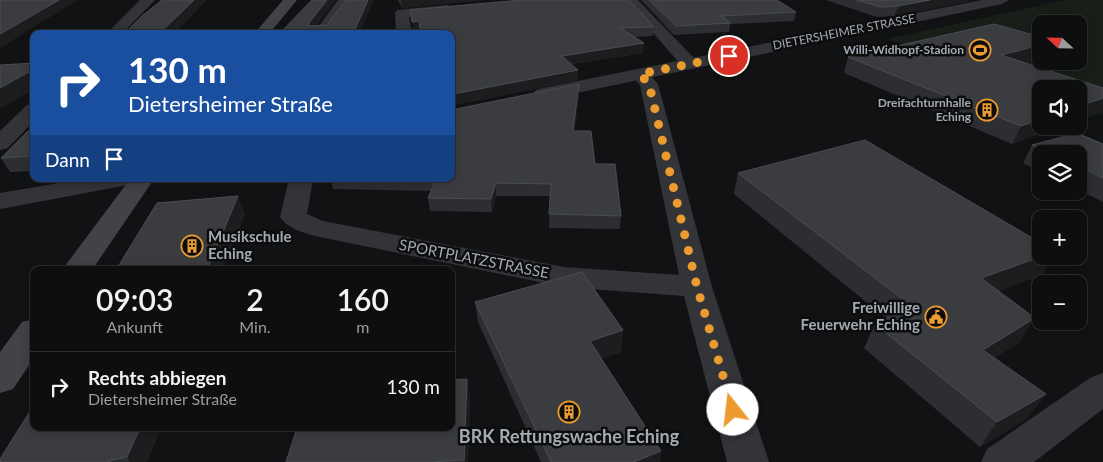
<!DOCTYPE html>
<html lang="de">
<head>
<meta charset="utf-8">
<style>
  :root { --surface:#0d0e0e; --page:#161717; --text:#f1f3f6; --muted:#9a9c9e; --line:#2d2e2e }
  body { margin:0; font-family:Lato,sans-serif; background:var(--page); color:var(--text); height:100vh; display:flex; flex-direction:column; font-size:19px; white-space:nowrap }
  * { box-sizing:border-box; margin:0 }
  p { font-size:16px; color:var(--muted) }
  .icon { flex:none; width:28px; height:28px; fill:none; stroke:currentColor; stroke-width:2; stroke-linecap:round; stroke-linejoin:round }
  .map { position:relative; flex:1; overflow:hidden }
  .details { position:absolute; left:30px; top:266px; width:425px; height:165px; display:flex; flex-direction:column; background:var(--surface); border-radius:10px; box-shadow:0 2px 12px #0003,0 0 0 1px var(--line) }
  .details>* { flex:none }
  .banner { position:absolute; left:30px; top:30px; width:425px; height:152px; border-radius:10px; box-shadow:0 2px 12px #0003,0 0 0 1px var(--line); background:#1a4fa0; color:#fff; overflow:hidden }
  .needle { width:32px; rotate:292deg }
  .fabs { position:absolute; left:1032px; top:15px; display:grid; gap:10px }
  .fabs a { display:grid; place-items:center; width:55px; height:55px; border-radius:10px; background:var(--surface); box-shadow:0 2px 12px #0003,0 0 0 1px var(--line); font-size:25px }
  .pin { position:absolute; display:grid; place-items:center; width:42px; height:42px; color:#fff; margin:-21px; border:2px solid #fff; border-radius:50%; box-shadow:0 1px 5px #0007 }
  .me { position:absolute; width:55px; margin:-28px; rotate:344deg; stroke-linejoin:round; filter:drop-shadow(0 0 4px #0008) }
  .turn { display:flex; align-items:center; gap:18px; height:105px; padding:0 15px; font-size:22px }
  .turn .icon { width:65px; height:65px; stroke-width:2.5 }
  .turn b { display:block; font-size:35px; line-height:42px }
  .then { display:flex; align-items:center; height:48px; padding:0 15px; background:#0003; gap:10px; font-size:19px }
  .eta { display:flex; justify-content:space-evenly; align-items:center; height:85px; text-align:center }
  .eta b { font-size:30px; font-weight:600; line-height:35px }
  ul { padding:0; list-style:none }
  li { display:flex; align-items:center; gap:15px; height:70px; padding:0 15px; border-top:1px solid var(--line) }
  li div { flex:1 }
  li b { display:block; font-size:19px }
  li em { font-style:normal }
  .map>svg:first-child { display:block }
  .green { fill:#181e18; fill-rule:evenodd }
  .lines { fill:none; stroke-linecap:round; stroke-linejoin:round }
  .minor { fill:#333438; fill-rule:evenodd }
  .tertiary { fill:#333438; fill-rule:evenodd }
  .secondary { fill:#414348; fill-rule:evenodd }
  .wall { fill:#2d2e31 }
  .shaded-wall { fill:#1c1d1f }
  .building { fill:#3a3c3f; stroke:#4a4d51 }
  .route { stroke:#ec9b31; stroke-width:9; stroke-dasharray:0 16.2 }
  .labels { text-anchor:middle; stroke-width:5; stroke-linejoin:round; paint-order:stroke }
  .far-street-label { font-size:12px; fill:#a3aab3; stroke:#0d0d0e }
  .far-poi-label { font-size:12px; font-weight:bold; fill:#a3aab3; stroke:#0d0d0e; text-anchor:end }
  .poi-label { font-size:15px; font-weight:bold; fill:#a3aab3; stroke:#0d0d0e; text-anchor:start }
  .street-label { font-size:15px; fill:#a3aab3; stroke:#0d0d0e }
  .near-poi-label { font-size:18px; font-weight:bold; fill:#a3aab3; stroke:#0d0d0e }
</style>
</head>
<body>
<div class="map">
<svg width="1103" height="462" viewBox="0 0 1103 462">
  <rect width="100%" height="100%" fill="#111213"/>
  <path class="green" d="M 1065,0 L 1103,0 L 1103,115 L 1079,107 L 1079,89 L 1041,89 L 1041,94 L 887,39 ZM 1041,24 L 1079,24 L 1079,61 L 1041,61 Z"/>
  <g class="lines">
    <path class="minor" d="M 140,0 L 155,0 L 122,34 L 106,34 Z
      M 338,0 L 352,0 L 328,34 L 313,34 Z
      M 624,0 L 638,0 L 695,59 L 698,63 L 695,67 L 689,68 L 683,67 Z
      M 447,5 L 454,9 L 452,12 L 409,17 L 412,34 L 396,34 L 395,13 L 397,10 Z
      M 640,69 L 646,70 L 658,84 L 712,287 L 769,462 L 727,462 L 684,296 L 564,287 L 315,236 C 303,233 287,228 280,217 L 289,179 L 313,179 L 307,214 L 323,221 L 564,267 L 679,275 L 640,85 L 631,74 L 634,70 Z
      M 34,103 L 34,121 L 8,148 L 0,150 L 0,131 L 27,105 Z
      M 1103,373 L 1103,409 L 1034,462 L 981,462 L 987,449 L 1090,378 Z"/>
    <path class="tertiary" d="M 982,0 L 1009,0 L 1002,4 L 543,100 L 536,98 L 533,94 L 536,90 L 543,88 Z
      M 83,179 L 135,179 L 132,184 L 123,186 L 0,209 L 0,193 Z"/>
    <path class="secondary" d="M 283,0 L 297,0 L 269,34 L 254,34 Z
      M 130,179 L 154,179 L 92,270 L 62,270 Z
      M 34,319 L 34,358 L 13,389 L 0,393 L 0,352 L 22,322 Z"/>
  </g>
  <path class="wall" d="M 398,0 L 483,0 L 402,8 Z
    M 641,0 L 777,0 L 796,12 L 794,21 L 730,24 L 729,32 L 674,35 Z
    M 826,0 L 969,0 L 969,1 L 895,16 L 877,17 Z
    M 410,10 L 654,27 L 653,36 L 634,37 L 644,43 L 643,53 L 572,64 L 578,80 L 454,105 L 451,34 L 421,34 L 420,30 L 414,31 Z
    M 848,57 L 1041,58 L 1024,63 L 1041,126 L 1061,126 L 1012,144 L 844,73 Z
    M 579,95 L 574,131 L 595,164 L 621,216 L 620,229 L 549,228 L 550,196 L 496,196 L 492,212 L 430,211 L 428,198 L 431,191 L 333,189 L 330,179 L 451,179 Z
    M 34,125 L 34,171 L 10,172 L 1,158 Z
    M 1103,144 L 1103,202 L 1079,190 L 1079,154 L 1041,154 L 1041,172 L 1023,163 L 1032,145 Z
    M 738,173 L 1041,256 L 1053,256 L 1042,275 L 998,291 L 1020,342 L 994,358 L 1028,418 L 980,447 L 864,348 L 875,324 L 887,319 L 734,194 Z
    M 475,302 L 623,330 L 621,352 L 601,358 L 661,451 L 660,462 L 541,462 L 478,322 Z
    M 467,379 L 470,400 L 468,462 L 286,462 Z
    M 34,428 L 161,428 L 147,462 L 0,462 Z"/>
  <path class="shaded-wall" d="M 59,0 L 78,0 L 0,48 L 0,34 Z
    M 194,0 L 207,0 L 174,34 L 159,34 Z
    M 327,0 L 336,0 L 311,33 L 309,23 Z
    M 368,0 L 374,0 L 359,34 L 353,34 Z
    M 401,0 L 483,0 L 402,8 Z
    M 930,0 L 969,0 L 969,1 L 895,16 L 898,6 Z
    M 419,21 L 420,30 L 414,31 L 412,22 Z
    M 644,43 L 643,53 L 562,65 L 562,56 Z
    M 1041,45 L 1041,58 L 994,71 L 1001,55 Z
    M 34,69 L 34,89 L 0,109 L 0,88 Z
    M 578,70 L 578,80 L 454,105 L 453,94 Z
    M 451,82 L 456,82 L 457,92 L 451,93 Z
    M 579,84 L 579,95 L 573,143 L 573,131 Z
    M 1103,98 L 1103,112 L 1079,120 L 1079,106 Z
    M 1041,119 L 1041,126 L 1061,126 L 1012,144 L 1021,126 Z
    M 496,183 L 496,196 L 492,212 L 491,199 Z
    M 238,196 L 245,214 L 223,270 L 207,270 Z
    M 1043,256 L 1053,256 L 1042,275 L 968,302 L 981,278 Z
    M 1035,318 L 1020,342 L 968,374 L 983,350 Z
    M 623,330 L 621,352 L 589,362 L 590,341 Z
    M 467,379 L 470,400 L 468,462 L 465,462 Z
    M 1046,394 L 1028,418 L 980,447 L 997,422 Z
    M 140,428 L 161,428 L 147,462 L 130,462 L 127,457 Z
    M 661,451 L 660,462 L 634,462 Z"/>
  <path class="building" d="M 0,0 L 59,0 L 0,34 Z
    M 162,0 L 194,0 L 159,34 L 124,34 L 142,16 Z
    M 312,0 L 327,0 L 309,23 L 309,26 L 327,25 L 346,0 L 368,0 L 353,34 L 279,34 Z
    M 521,0 L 629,0 L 654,27 L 620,28 L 644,43 L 562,56 L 578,70 L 453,94 L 456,82 L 451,82 L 451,34 L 421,34 L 419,21 L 412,22 L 410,10 Z
    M 649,0 L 777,0 L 796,12 L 721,16 L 731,23 L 676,26 Z
    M 857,0 L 930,0 L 898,6 L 880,7 Z
    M 994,24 L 1041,37 L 1041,45 L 1001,55 L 1103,88 L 1103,98 L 1079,106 L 1079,89 L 1041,89 L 1041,119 L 1021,126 L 848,57 Z
    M 34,63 L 34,69 L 0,88 L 0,65 Z
    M 579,84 L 573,131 L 591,131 L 595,164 L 615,164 L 621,216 L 549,214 L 551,184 L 496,183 L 491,199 L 428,198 L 436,179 L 434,179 L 451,179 L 451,110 Z
    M 34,125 L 34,156 L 1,158 Z
    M 1077,133 L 1103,144 L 1103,178 L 1079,166 L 1079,154 L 1051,154 L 1032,145 Z
    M 865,140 L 1041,243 L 1041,256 L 1043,256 L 981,278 L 1035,318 L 983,350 L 1046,394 L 997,422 L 875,324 L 913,307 L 738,173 Z
    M 238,196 L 207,270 L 116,270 L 157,203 Z
    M 582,272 L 623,330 L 590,341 L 661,451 L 634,462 L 551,462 L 475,302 Z
    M 467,379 L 464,460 L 431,462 L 286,462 L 297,428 L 451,428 L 451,380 Z
    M 34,405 L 34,428 L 140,428 L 127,457 L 112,460 L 110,462 L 0,462 L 0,459 Z"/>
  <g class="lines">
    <path class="route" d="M 729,56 L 640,74 L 649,84 L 697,287 L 733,410"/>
  </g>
  <defs>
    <g id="stadium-ring" transform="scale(1.125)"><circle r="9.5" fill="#0d0d0e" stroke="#ec9b31" stroke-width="1.5"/><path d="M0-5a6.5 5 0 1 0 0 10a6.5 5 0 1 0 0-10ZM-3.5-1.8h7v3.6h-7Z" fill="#ec9b31"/></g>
    <g id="building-ring" transform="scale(1.125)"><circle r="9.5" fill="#0d0d0e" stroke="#ec9b31" stroke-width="1.5"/><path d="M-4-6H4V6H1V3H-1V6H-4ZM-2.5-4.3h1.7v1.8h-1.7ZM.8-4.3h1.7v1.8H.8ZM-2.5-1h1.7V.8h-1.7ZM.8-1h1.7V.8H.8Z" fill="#ec9b31"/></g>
    <g id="civic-ring" transform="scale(1.125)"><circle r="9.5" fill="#0d0d0e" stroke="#ec9b31" stroke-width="1.5"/><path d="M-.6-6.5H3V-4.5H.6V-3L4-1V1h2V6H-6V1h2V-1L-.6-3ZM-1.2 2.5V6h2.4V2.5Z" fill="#ec9b31"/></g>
  </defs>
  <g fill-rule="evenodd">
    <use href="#stadium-ring" x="980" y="50"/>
    <use href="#building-ring" x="987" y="110"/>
    <use href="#building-ring" x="192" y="246"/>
    <use href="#civic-ring" x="936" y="317"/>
    <use href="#building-ring" x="569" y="412"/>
  </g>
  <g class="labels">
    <g class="far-street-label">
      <text transform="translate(844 32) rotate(-11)" y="4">DIETERSHEIMER STRASSE</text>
    </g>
    <g class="far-poi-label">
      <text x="964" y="54">Willi-Widhopf-Stadion</text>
      <text x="971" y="107">Dreifachturnhalle<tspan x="971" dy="14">Eching</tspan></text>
    </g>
    <g class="poi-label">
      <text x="208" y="242">Musikschule<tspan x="208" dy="17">Eching</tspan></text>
      <text x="920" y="313" text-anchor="end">Freiwillige<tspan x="920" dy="17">Feuerwehr Eching</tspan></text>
    </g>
    <g class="street-label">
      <text transform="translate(474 259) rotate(11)" y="5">SPORTPLATZSTRASSE</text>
    </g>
    <g class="near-poi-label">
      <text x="569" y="443">BRK Rettungswache Eching</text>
    </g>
  </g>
</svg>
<div class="fabs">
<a><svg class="needle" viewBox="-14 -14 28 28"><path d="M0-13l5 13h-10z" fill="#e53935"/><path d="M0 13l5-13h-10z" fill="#9a9c9e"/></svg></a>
<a><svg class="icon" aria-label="sound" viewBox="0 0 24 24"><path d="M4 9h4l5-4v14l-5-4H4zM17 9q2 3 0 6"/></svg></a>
<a><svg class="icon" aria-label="layers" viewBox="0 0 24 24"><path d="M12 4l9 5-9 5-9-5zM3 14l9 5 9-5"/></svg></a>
<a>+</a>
<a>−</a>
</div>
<div class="pin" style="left:729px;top:56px;background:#d93025"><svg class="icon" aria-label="arrive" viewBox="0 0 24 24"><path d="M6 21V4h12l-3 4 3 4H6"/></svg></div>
<svg class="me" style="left:733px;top:410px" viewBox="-20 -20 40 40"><circle r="19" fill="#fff"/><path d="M0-13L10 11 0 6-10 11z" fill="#ec9b31"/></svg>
<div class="banner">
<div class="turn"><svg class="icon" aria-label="right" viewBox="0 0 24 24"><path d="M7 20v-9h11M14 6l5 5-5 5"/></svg><div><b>130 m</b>Dietersheimer Straße</div></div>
<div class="then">Dann<svg class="icon" aria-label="arrive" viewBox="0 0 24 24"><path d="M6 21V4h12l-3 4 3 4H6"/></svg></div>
</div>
<section class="details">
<div class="eta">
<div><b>09:03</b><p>Ankunft</p></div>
<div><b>2</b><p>Min.</p></div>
<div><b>160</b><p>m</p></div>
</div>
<ul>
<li><svg class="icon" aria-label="right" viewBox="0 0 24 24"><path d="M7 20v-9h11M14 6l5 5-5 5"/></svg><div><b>Rechts abbiegen</b><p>Dietersheimer Straße</p></div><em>130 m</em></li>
</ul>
</section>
</div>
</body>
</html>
